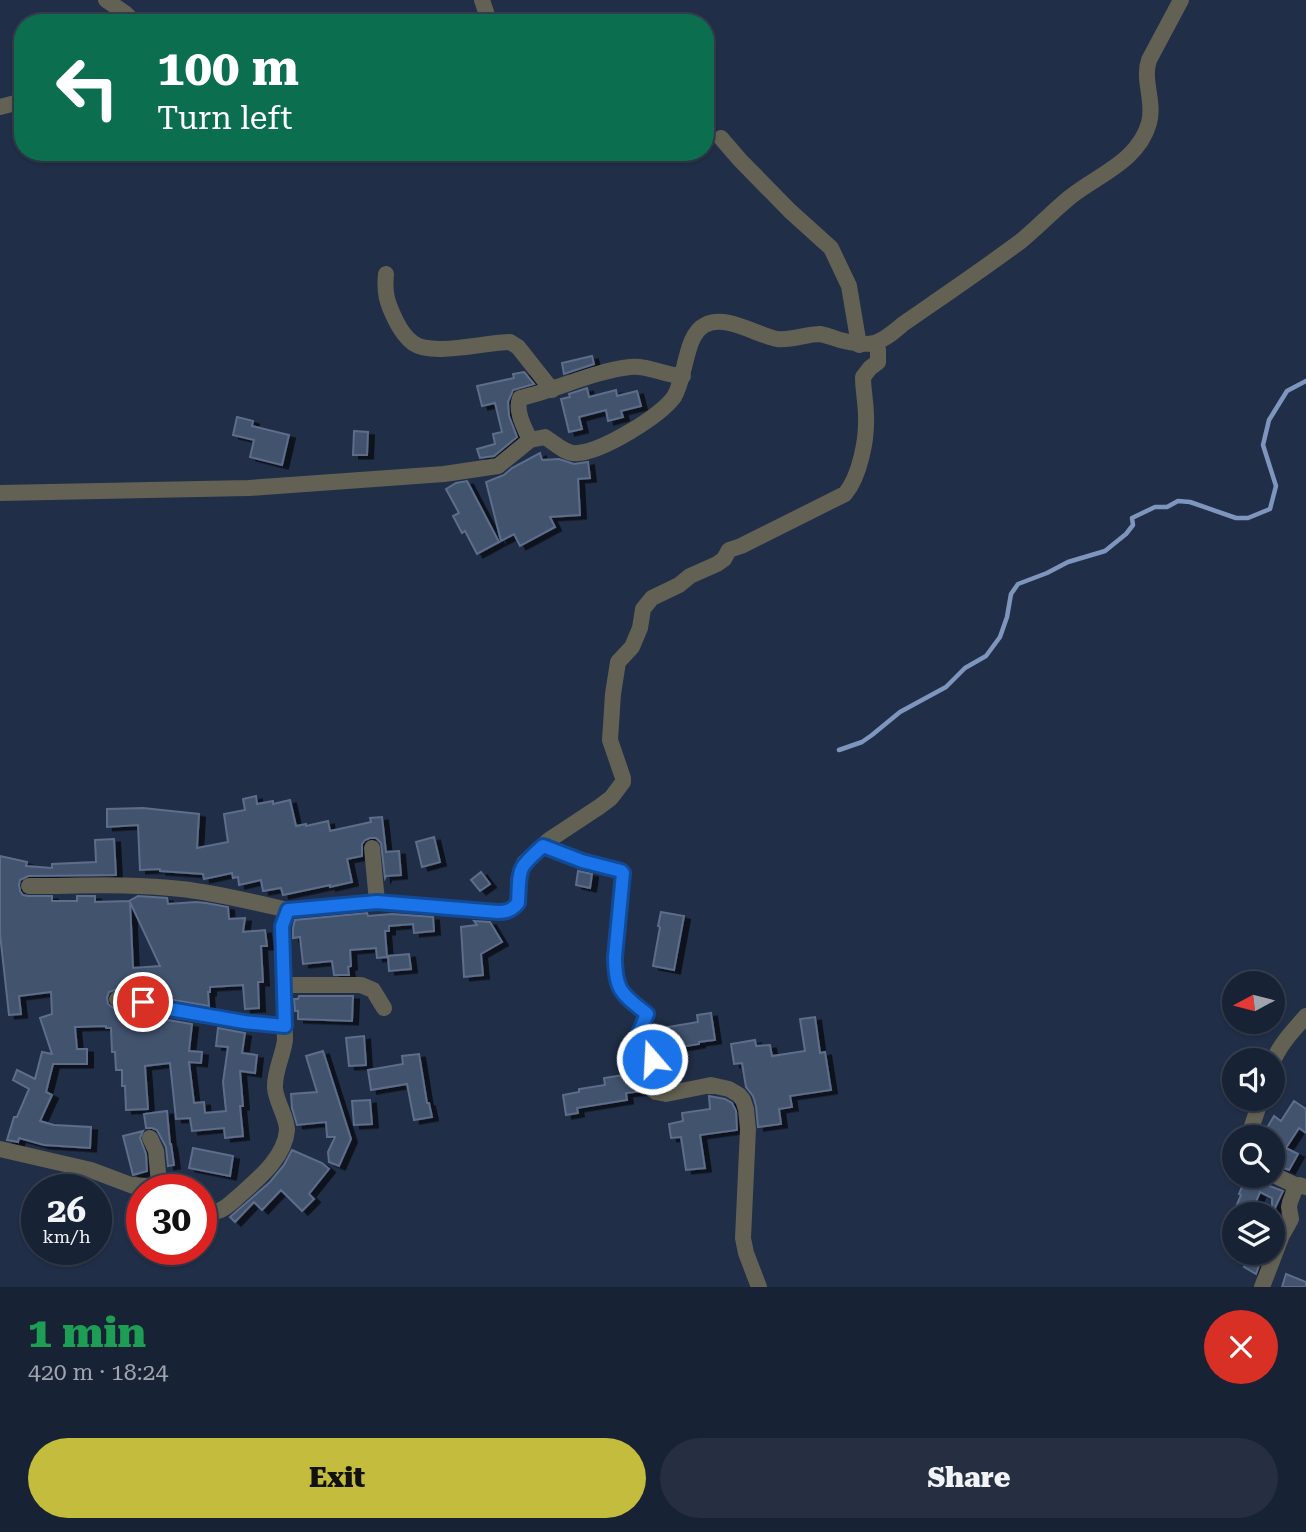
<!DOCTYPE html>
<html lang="en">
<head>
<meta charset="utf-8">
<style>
  :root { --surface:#182235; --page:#252f41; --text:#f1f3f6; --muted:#9fa4ad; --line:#363f50; --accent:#c4bc3d }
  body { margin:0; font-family:"Roboto Serif",serif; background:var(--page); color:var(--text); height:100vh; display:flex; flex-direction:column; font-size:26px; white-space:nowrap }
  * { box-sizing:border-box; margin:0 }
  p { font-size:23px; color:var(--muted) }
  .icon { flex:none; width:38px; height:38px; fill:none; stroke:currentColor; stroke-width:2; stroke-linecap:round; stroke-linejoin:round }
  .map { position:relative; height:1287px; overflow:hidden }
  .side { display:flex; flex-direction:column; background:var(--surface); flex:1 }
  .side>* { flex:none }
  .hud { position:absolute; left:14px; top:14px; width:700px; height:147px; border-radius:28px; box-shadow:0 2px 5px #0004,0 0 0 2px var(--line); background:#0b6e4f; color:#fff; overflow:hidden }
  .needle { width:46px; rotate:263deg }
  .fabs { position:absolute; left:1222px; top:971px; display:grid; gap:14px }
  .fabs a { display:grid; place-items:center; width:63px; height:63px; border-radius:50%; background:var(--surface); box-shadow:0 2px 5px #0004,0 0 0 2px var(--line); font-size:35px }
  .speed { position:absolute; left:21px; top:1174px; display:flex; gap:14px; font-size:35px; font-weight:700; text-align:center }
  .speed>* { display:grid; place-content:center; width:91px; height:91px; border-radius:50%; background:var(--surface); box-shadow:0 2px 5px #0004,0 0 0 2px var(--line); line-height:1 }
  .speed small { font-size:18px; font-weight:400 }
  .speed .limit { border:10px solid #d22; background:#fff; color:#111 }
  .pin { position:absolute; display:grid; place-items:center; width:60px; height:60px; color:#fff; margin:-30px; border:4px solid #fff; border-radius:50%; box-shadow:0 2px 7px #0007 }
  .me { position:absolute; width:77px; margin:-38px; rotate:341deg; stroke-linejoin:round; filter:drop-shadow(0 0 5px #0008) }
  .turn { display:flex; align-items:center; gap:24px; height:147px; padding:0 28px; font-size:32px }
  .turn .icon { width:91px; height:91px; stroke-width:2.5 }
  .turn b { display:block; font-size:49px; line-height:60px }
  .round { display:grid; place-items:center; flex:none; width:74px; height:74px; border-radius:37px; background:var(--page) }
  .head { display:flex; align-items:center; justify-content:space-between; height:119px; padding:0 28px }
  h1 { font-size:42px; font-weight:800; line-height:52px; color:#1e9e55 }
  .action { display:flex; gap:14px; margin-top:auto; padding:14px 28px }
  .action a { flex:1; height:80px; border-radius:42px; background:var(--accent); color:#111; font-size:28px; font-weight:800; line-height:80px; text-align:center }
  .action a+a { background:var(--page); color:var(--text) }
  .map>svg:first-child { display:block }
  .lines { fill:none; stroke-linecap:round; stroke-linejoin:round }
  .stream { stroke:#7e95be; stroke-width:4.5 }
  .building { fill:#43526e; stroke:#5d6d8a; stroke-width:2; fill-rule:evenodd; filter:url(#shadow) }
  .minor { stroke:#626153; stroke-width:16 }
  .route-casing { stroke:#114b97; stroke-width:18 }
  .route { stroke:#1a73e8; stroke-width:12 }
</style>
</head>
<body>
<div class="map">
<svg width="1306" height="1287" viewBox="0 0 1306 1287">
  <defs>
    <filter id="shadow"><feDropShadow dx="6" dy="3.5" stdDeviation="0" flood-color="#0009"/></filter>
  </defs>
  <rect width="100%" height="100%" fill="#202e47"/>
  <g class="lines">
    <path class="stream" d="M 839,750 L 862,742 L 872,735 L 900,712 L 946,687 L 965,668 L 986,656 L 1000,637 L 1007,617 L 1011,594 L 1018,584 L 1047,573 L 1068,562 L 1105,551 L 1126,534 L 1133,525 L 1132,518 L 1155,507 L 1167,507 L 1178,501 L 1190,502 L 1236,518 L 1248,518 L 1270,509 L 1276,486 L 1263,445 L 1269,420 L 1287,391 L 1306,381"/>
  </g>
  <path class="building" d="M 592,356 L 594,364 L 564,374 L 562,363 Z
    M 524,372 L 534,384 L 513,390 L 508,402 L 509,416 L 517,437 L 494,456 L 480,458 L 477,449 L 495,444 L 493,434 L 502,432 L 495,403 L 482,406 L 477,386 L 514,378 L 513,374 Z
    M 587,388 L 589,397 L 616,390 L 617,396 L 637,391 L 641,406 L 621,411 L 623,417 L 608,421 L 606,410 L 579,417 L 582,429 L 569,432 L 561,399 L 570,397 L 569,394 Z
    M 237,417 L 253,421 L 252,426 L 289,435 L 282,465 L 250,457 L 254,440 L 233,435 Z
    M 354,431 L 368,432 L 367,455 L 353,455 Z
    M 540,453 L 542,460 L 559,459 L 574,464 L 588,462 L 590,478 L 578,479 L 580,515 L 550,517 L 555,527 L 520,546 L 514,534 L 501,541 L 486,482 L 504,475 L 512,468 Z
    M 467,481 L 499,542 L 477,554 L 465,531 L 462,533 L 453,516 L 459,513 L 446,489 L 456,483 Z
    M 256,796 L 257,804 L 273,801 L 273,804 L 290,800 L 296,826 L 306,824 L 306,826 L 328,821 L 330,831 L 371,822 L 370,818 L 382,817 L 386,852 L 399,851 L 401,875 L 386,876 L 385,878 L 381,843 L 376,838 L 370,838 L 365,840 L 362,844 L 362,856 L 347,859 L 352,882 L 330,887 L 330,885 L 283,895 L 281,888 L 263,891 L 261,880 L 239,885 L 238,877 L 233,878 L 232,873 L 204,879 L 203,874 L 160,871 L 160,869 L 140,870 L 138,825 L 107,827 L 107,809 L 143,808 L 199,814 L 197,848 L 228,842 L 224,814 L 245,810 L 243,799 Z
    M 434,837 L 440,862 L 422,867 L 416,842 Z
    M 114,839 L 116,875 L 28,876 L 20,880 L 19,885 L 20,891 L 23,895 L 28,896 L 52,896 L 52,901 L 77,901 L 77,896 L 95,896 L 95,902 L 129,901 L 138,896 L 167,898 L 168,904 L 196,902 L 206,903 L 228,907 L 229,919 L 245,918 L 243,932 L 265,930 L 267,946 L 261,946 L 263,982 L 258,982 L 259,1008 L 245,1009 L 243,985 L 210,987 L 210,992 L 208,992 L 209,1006 L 161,998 L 144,992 L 118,989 L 109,992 L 107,998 L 108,1004 L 115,1009 L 140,1012 L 146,1016 L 156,1018 L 192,1024 L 189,1051 L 202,1052 L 201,1063 L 189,1062 L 194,1103 L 204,1102 L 205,1113 L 226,1111 L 223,1082 L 228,1047 L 216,1046 L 218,1028 L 245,1033 L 242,1053 L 257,1055 L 255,1073 L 240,1071 L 243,1106 L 240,1106 L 243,1136 L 225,1138 L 224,1128 L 192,1131 L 190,1118 L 176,1119 L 170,1063 L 145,1066 L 148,1109 L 126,1110 L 125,1086 L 122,1086 L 122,1070 L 116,1070 L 115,1052 L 112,1052 L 111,1028 L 106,1028 L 106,1026 L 75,1027 L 77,1049 L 87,1049 L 87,1064 L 53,1064 L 46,1092 L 52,1095 L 40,1121 L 54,1125 L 91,1127 L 90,1148 L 44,1145 L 19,1138 L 18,1142 L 7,1140 L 14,1117 L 17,1117 L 29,1089 L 13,1080 L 17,1070 L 35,1079 L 42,1052 L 52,1054 L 40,1018 L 52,1014 L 51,992 L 19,996 L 21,1014 L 9,1015 L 0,934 L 0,856 L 27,862 L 26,866 L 52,868 L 52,864 L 96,862 L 95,840 ZM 130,902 L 160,966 L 133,968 Z
    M 578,871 L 592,874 L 590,888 L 576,885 Z
    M 481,872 L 490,884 L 480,891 L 471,880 Z
    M 661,912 L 684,916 L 674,970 L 653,966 L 660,927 L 658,926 Z
    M 367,913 L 368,916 L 392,914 L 433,917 L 434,931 L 414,933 L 413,924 L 389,926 L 389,931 L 385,931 L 387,957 L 377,958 L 376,948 L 350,950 L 351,966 L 348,967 L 349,975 L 334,975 L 332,961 L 303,964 L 300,937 L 293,938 L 293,928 L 295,920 Z
    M 474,921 L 490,922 L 502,942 L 481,954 L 483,975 L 464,977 L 461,927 L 477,925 Z
    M 409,954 L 411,969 L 389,971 L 388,956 Z
    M 299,996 L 353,996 L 352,1021 L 298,1019 L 298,1011 L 295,1011 L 294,999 L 298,999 Z
    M 711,1013 L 715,1040 L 699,1042 L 699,1044 L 674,1048 L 675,1053 L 661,1055 L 656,1029 L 698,1022 L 697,1015 Z
    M 815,1017 L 820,1053 L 825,1052 L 831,1090 L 790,1096 L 792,1107 L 779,1109 L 781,1124 L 758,1127 L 756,1106 L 753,1096 L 746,1087 L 742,1063 L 734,1064 L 731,1044 L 755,1040 L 756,1046 L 770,1045 L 772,1056 L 805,1051 L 800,1019 Z
    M 364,1036 L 366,1065 L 349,1066 L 346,1038 Z
    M 323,1051 L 351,1139 L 339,1166 L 329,1162 L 328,1152 L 335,1137 L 327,1137 L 326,1122 L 297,1125 L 292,1108 L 291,1094 L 317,1092 L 306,1056 Z
    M 419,1054 L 427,1103 L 429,1103 L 432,1117 L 414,1120 L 407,1084 L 371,1090 L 368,1070 L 403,1064 L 402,1056 Z
    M 624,1075 L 624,1077 L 641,1075 L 642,1091 L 626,1093 L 627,1100 L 577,1108 L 578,1113 L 566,1115 L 563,1095 L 579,1092 L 579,1089 L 605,1085 L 604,1078 Z
    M 709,1096 L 725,1099 L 732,1103 L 736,1111 L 737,1130 L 700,1135 L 705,1168 L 686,1170 L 681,1137 L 671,1138 L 669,1124 L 683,1121 L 682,1113 L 710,1109 Z
    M 370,1100 L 372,1124 L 354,1125 L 352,1101 Z
    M 1294,1101 L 1306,1109 L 1306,1133 L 1299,1128 L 1286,1148 L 1298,1154 L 1289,1170 L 1272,1164 L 1272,1138 L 1261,1138 L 1274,1116 L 1281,1121 Z
    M 167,1111 L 170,1144 L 171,1144 L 174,1165 L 168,1166 L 166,1147 L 157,1130 L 152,1128 L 146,1128 L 144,1114 Z
    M 143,1131 L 140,1138 L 146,1154 L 147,1171 L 133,1175 L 123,1136 Z
    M 193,1148 L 233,1156 L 230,1176 L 189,1168 Z
    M 292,1150 L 322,1163 L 329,1169 L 309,1194 L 314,1199 L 302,1211 L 281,1190 L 262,1210 L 254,1202 L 235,1222 L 230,1217 L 270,1182 L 284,1165 Z
    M 1243,1176 L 1283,1191 L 1272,1214 L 1272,1198 L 1260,1192 L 1251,1214 L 1233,1214 L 1241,1195 L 1239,1194 L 1243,1184 L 1240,1182 Z
    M 1252,1254 L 1261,1260 L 1256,1274 L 1244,1267 Z
    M 1286,1274 L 1306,1282 L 1306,1287 L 1282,1287 Z"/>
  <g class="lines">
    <path class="minor" d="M 106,0 L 125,13 L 135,23
      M 482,0 L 489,21 L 492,23
      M 0,107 L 23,101
      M 721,138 L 740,160 L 790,211 L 831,248 L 849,286 L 859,345
      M 386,274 C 384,293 387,303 396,321 C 400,329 405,337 413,343 C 432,357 485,342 510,342 L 518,347 L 552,390
      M 530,440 C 524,427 515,411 520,398 C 556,390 594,371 630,367 C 649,365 665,376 683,376
      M 0,493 L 249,488 L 444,474 L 498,466 L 530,440 L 545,437 C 555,443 566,455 578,453 C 603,451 659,417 674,397 C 686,378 685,334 705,325 C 726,314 756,335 777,339 C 791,341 806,334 820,334 C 826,335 834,338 840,340 C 871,348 879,345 903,324 C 942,297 982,270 1021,241 C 1037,228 1052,212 1069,198 C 1097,175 1138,162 1149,123 C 1155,102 1142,80 1149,60 L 1181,0
      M 543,846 L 582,861 L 618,870 L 623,873 L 615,957 C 615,990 622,994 647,1014 L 639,1036 L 650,1051 L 652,1089 L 656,1092 L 666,1094 L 711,1085 L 729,1089 L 739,1095 L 743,1100 L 746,1109 L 748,1129 L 743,1238 L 746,1253 L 759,1287
      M 372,848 L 377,902
      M 29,886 C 79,886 131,883 181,889 C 217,893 253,902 288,910
      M 284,985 L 361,985 L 373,990 L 384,1008
      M 117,999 L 143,1002 L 158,1008 L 244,1022 L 285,1026
      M 1272,1064 C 1279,1045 1293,1031 1306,1016
      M 1248,1138 L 1261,1099
      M 0,1149 L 91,1170 L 144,1190
      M 1272,1174 L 1297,1186
      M 134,1185 L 156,1187 L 159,1184 L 156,1151 L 150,1138
      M 201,1212 C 207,1213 212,1213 218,1211 C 226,1209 233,1201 240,1195 C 258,1179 285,1157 287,1130 C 287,1117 276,1102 275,1088 C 274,1072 283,1056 285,1040 L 282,926 L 288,910 L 377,902 L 498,912 C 507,911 512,910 518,903 L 518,881 L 524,863 L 549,840 L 599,807 L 611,798 L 623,782 L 623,778 L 610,740 L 613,694 L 618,662 L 632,647 L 640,628 L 643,609 L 652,598 L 679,585 L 690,576 L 717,564 L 724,559 L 729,550 L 741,546 L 845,494 C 860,476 867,439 866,416 C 866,403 863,390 863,377 L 870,368 L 878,362 L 878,350 L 874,344
      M 1262,1287 L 1282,1235 L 1291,1219 L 1289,1207 L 1290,1202 L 1295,1189 L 1299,1185 L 1306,1187"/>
  </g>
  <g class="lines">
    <g class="route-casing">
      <path id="route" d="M 143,1002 L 158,1007 L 244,1022 L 285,1026 L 282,926 L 288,910 L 377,902 L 498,912 C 507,912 512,910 518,903 C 520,868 516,870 543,846 L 582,861 L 621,871 L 623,873 L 615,957 C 615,991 622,994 647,1014 L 639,1033 C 640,1043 649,1045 652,1059"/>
    </g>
    <use href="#route" class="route"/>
  </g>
</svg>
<div class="fabs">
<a><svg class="needle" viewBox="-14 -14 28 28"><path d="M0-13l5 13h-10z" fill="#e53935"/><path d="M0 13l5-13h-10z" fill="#9fa4ad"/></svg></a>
<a><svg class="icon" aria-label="sound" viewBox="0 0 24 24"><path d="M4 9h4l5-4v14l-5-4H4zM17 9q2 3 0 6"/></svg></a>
<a><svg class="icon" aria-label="search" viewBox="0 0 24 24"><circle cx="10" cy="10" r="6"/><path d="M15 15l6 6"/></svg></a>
<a><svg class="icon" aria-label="layers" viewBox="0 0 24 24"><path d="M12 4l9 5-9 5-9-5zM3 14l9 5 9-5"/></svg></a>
</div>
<div class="speed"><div>26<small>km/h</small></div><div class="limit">30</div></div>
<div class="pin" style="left:143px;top:1002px;background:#d93025"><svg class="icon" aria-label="arrive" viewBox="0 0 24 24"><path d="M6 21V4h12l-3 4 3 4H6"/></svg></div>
<svg class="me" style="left:652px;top:1059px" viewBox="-20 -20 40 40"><circle r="17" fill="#1a73e8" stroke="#fff" stroke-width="3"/><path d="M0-11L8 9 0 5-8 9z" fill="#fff"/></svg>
<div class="hud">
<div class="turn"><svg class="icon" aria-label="left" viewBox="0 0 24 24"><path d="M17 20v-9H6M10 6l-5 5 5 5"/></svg><div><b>100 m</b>Turn left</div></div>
</div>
</div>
<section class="side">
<div class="head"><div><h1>1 min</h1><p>420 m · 18:24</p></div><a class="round" style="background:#d93025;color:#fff"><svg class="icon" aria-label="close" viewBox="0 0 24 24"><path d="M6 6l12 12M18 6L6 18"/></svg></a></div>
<div class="action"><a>Exit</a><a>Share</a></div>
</section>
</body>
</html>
